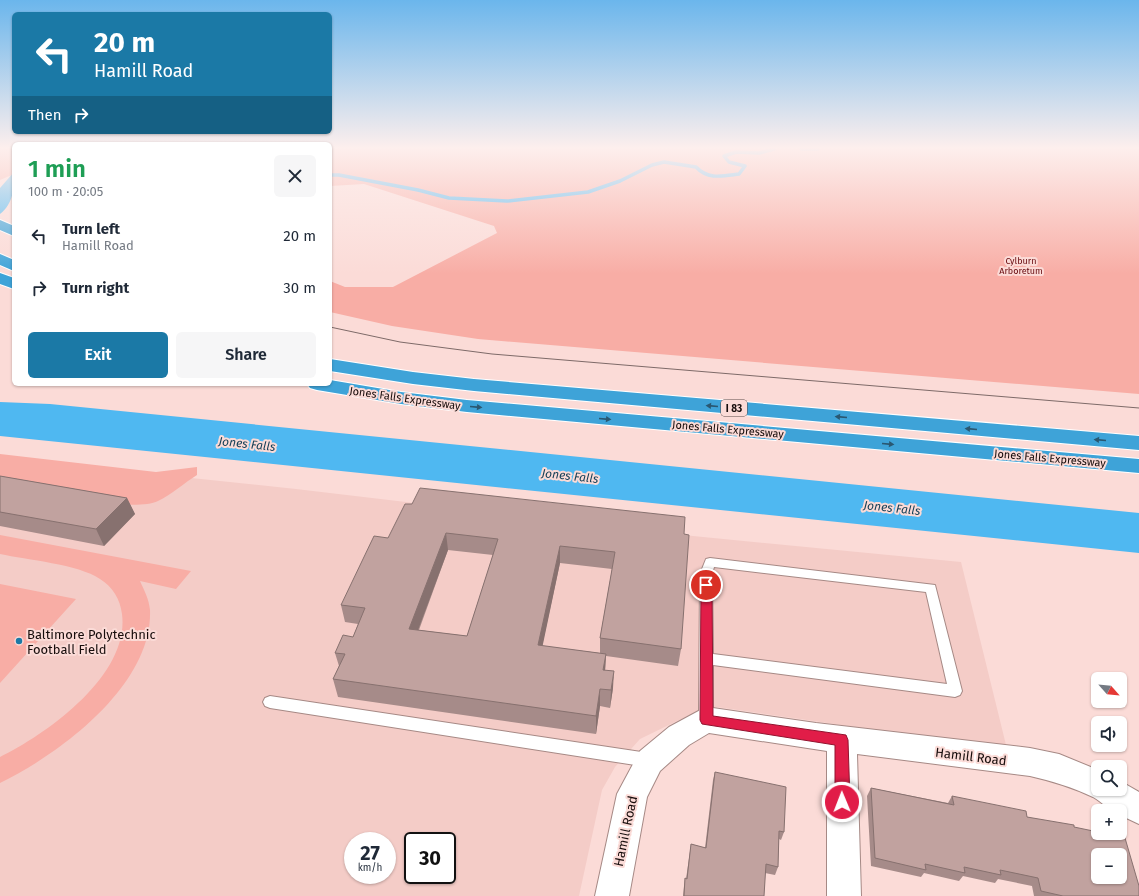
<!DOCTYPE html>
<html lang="en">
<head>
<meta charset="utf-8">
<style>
  :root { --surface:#fff; --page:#f6f6f7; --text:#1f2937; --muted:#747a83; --accent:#1b79a6 }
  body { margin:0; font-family:"Fira Sans",sans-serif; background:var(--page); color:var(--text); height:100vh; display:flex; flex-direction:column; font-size:15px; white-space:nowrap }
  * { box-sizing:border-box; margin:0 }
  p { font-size:13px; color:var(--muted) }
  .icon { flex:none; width:22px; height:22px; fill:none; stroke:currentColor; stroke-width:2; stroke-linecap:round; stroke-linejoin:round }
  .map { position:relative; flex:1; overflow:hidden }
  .panel { position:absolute; left:12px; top:142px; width:320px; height:244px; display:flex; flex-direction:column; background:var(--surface); border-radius:6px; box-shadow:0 1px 3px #0004 }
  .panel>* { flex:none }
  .top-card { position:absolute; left:12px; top:12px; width:320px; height:122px; border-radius:6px; box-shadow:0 1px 3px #0004; background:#1b79a6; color:#fff; overflow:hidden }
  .needle { width:26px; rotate:117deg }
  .buttons { position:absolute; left:1091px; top:672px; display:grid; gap:8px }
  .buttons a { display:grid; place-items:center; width:36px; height:36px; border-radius:6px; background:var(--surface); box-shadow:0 1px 3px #0004; font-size:20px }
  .speed { position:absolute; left:344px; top:832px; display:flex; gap:8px; font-size:20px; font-weight:700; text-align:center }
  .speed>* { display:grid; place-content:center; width:52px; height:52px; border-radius:50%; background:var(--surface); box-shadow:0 1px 3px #0004; line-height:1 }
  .speed small { font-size:10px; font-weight:400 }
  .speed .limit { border:2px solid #111; border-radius:6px; background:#fff; color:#111 }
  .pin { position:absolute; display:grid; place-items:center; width:34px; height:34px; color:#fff; margin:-17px; border:2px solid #fff; border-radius:50%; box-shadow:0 1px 4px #0007 }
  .me { position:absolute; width:44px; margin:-22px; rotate:359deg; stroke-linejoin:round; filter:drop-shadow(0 0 3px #0008) }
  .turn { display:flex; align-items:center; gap:14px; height:84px; padding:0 16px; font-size:18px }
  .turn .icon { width:52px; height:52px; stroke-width:2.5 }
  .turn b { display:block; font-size:28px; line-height:34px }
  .then { display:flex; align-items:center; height:38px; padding:0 16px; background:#0003; gap:8px; font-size:15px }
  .round { display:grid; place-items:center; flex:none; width:42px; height:42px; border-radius:6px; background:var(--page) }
  .overview { display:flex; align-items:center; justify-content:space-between; height:68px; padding:0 16px }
  h1 { font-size:24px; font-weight:600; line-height:30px; color:#1e9e55 }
  .primary-button { display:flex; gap:8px; margin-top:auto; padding:8px 16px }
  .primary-button a { flex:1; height:46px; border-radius:6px; background:var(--accent); color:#fff; font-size:16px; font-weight:600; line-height:46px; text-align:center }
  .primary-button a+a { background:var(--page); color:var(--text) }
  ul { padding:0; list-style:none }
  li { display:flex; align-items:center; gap:12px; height:52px; padding:0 16px }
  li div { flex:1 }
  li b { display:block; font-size:15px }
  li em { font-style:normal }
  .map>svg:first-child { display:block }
  .built { fill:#f4ccc7; fill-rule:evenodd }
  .green { fill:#f8ada5 }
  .water { fill:#4fb8f1 }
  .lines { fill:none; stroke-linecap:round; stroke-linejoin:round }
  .stream { stroke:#4fb8f1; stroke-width:3.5 }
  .lane-casing { stroke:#a68985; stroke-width:2 }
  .street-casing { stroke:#a68985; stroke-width:2 }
  .highway-casing { stroke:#fff; stroke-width:2 }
  .lane { fill:#fff; fill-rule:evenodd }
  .street { fill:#fff; fill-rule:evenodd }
  .highway { fill:#3ea3d8; fill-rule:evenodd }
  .tram { stroke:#7e6a68; stroke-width:1 }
  .wall { fill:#a68b89; fill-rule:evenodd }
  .shaded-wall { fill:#87716f }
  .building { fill:#c1a29f; stroke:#87716f; fill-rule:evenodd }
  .oneway { fill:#2a5872 }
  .route { fill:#e11d48; stroke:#92132f }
  .poi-dot { fill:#1b79a6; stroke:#fbdbd7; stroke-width:1.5 }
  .labels { text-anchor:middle; stroke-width:4; stroke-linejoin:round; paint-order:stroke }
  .far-park-label { font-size:9px; fill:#690c10; stroke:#fbdbd7 }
  .shield { fill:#fbdbd7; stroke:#5b4a48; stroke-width:1 }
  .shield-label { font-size:10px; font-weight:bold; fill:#160c0b }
  .street-label { font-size:11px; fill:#160c0b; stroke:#fbdbd7 }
  .water-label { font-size:12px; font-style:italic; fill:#113d55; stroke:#fbdbd7 }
  .near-poi-label { font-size:13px; fill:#160c0b; stroke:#fbdbd7; text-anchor:start }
  .near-street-label { font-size:13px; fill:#160c0b; stroke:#fbdbd7 }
</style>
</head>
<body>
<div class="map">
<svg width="1139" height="896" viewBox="0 0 1139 896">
  <rect width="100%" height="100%" fill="#fbdbd7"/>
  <path class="built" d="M 0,458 L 296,489 L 693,536 L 961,562 L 1007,749 L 717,707 L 679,720 L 640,739 L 615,767 L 602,790 L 579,896 L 0,896 ZM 353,841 L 387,841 L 387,875 L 353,875 ZM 413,841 L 447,841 L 447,875 L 413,875 Z"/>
  <path class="green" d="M 0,149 L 12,149 L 12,151 L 14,151 L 14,174 L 0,180 Z
    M 330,149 L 1139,149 L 1139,394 L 478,339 L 392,326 L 330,312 L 330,281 L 345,287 L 393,287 L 497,233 L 494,226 L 364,184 L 330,186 Z
    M 0,454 L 156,472 L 197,467 L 197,475 C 184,483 171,495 158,501 C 130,514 34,490 0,484 Z
    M 0,535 L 191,571 L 176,589 L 140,581 C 144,590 149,599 150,610 C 153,685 60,754 0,783 L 0,757 C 47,734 130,675 122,614 C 120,599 113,587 100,579 C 78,564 27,560 0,554 Z
    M 0,584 L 76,599 L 0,683 Z"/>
  <path class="water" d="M 14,172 C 14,188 14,203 0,214 L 0,188 Z
    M 0,402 L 50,404 L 1139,513 L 1139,553 L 0,436 Z"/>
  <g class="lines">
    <path class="stream" d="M 801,149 L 818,149
      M 330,175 L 339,175 L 418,190 L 449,198 L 507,201 L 588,192 L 620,181 L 652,165 L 664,162 L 696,167 C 708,180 723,176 739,174 L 745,166 L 729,162 L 724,156 L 736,152 L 759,153 L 774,149"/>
    <g class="lane-casing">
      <path id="lane" d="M 710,558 L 935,585 L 962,691 L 960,695 L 955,697 L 713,665 L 713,720 L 711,724 L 706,726 L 701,724 L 699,720 L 700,574 L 706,559 ZM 714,567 L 926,592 L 947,684 L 713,654 L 712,574 Z
        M 270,696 L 648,753 L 653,755 L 655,760 L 653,765 L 648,767 L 270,708 L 265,706 L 263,702 L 265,698 Z"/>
    </g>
    <g class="street-casing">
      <path id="street" d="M 706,707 L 816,723 L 1030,748 L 1059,754 L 1098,770 L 1098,789 L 1120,789 L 1120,781 L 1139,792 L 1139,824 L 1120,815 L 1120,811 C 1109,811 1102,802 1093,797 C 1072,787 1052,781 1030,776 L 857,754 L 861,896 L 827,896 L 827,751 L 709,733 L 689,745 L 660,771 L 647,797 L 629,896 L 595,896 L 617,794 L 640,751 L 669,727 Z"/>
    </g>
    <g class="highway-casing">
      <path id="highway" d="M 0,220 L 14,226 L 14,236 L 0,230 Z
        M 0,254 L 14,260 L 14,271 L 0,265 Z
        M 0,273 L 14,278 L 14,289 L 0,284 Z
        M 330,359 L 413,372 L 474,379 L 1139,436 L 1139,450 L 474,391 L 413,384 L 330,371 Z
        M 330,380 L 401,392 L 467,400 L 1139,459 L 1139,473 L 467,412 L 401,404 L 317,390 L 310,388 L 307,384 L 330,384 Z"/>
    </g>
    <use href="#lane" class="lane"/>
    <use href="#street" class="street"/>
    <use href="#highway" class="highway"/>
    <path class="tram" d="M 330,327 L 400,342 L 492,354 L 1139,408"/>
  </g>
  <path class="wall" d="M 0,476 L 127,498 L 135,514 L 104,546 L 0,526 Z
    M 412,504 L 684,534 L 681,649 L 678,666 L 606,656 L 605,670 L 613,688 L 610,708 L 600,706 L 596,734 L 338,697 L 333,679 L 339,666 L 335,653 L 353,637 L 358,624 L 345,622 L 341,605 ZM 448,550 L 493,555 L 467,636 L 419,630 ZM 560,563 L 612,569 L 600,638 L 600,653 L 542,646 Z
    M 715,772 L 784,832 L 781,840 L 779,839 L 778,867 L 775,875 L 765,873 L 764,896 L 683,896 L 684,886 L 685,878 L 686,879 L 691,844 L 705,848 L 713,780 Z
    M 871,788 L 948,803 L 952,796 L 1027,817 L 1074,827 L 1139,896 L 1034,896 L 1032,886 L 998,879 L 995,883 L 963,876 L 959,881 L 924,873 L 921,877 L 871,866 L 867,796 Z"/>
  <path class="shaded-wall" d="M 127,498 L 135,514 L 104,546 L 96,529 Z
    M 446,533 L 448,550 L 412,646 L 409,629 Z
    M 560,546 L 560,563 L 539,663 L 538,645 Z
    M 606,654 L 605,672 L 603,670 Z
    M 614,671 L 613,688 L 610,708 L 611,690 Z
    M 600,689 L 600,706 L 596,734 L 596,716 Z"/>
  <path class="building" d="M 0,476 L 127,498 L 96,529 L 0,512 Z
    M 420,488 L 685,517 L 684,534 L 689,535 L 681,649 L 600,638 L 615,552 L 560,546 L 538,645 L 606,654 L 603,670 L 614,671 L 611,690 L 600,689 L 596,716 L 333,679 L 345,654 L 335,653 L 343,635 L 353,637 L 365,608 L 341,605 L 374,536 L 388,538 L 405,504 L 412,504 ZM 446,533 L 498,539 L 467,636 L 409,629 Z
    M 715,772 L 786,787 L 784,832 L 779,831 L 778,867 L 766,864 L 764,896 L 684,896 L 685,878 L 687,879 L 691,844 L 706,848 Z
    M 871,788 L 954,805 L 952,796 L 1026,811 L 1027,817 L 1074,825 L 1074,827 L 1098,832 L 1098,833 L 1102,833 L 1125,838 L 1139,886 L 1139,896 L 1063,896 L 1041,891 L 1038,878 L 1000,870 L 1001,875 L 964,867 L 965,873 L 925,864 L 926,870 L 875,858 ZM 1098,855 L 1120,855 L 1120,877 L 1098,877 Z"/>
  <defs><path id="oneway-solid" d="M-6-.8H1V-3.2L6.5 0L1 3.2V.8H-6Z"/></defs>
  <g class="oneway">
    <use href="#oneway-solid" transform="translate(712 406) rotate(-175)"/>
    <use href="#oneway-solid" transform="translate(476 407) rotate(5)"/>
    <use href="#oneway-solid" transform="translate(841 417) rotate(-175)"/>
    <use href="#oneway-solid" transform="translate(605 419) rotate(5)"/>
    <use href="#oneway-solid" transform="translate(971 429) rotate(-175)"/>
    <use href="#oneway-solid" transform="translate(1100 440) rotate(-175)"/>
    <use href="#oneway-solid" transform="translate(888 444) rotate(5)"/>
  </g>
  <linearGradient id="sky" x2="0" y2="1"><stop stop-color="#6bb6ec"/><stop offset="0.54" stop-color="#fdefed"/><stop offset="1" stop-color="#fdefed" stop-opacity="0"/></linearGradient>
  <rect width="1139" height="274" fill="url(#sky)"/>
  <path class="route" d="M 706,581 L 712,585 L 713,716 L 846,735 L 848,740 L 850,802 L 847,807 L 842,809 L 838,807 L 835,802 L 835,745 L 702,724 L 700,720 L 701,585 Z"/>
  <circle class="poi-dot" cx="19" cy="641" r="4"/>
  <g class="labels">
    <g class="far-park-label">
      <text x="1021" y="264">Cylburn<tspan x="1021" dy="10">Arboretum</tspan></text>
    </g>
    <rect class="shield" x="721" y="400" width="26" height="16" rx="3"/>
    <g class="shield-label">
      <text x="734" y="412">I 83</text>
    </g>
    <g class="street-label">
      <text transform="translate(405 398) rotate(8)" y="4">Jones Falls Expressway</text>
      <text transform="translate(728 429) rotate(5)" y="4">Jones Falls Expressway</text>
      <text transform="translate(1050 458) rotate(5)" y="4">Jones Falls Expressway</text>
    </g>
    <g class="water-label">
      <text transform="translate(247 444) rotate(6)" y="4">Jones Falls</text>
      <text transform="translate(570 476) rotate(6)" y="4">Jones Falls</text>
      <text transform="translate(892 508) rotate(6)" y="4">Jones Falls</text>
    </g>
    <g class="near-poi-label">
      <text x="27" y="639">Baltimore Polytechnic<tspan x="27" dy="15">Football Field</tspan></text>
    </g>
    <g class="near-street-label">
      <text transform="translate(971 756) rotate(7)" y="5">Hamill Road</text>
      <text transform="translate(625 831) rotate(-78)" y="5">Hamill Road</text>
    </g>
  </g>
</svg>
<div class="buttons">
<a><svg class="needle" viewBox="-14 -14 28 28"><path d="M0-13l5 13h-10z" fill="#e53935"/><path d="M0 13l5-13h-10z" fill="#747a83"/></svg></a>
<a><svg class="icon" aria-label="sound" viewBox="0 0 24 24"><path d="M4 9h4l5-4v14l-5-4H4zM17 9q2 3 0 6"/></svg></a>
<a><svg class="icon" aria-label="search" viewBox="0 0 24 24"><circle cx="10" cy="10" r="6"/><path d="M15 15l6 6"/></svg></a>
<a>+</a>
<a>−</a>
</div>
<div class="speed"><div>27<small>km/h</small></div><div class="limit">30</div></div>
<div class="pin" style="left:706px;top:585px;background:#d93025"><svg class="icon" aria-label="arrive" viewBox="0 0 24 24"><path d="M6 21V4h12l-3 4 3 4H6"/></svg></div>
<svg class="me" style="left:842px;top:802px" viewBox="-20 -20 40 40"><circle r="17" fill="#e11d48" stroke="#fff" stroke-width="3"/><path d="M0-11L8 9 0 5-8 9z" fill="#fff"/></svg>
<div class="top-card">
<div class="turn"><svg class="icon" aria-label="left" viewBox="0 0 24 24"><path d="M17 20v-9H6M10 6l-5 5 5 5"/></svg><div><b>20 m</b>Hamill Road</div></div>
<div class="then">Then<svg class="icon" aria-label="right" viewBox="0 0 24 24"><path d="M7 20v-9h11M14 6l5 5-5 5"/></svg></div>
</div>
<section class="panel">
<div class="overview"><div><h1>1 min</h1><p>100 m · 20:05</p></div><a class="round"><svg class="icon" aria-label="close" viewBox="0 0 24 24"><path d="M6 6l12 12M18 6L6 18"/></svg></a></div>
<ul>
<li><svg class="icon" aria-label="left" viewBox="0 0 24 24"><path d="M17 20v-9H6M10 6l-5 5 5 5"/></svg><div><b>Turn left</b><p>Hamill Road</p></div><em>20 m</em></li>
<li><svg class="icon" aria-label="right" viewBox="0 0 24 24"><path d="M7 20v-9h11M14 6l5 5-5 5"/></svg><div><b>Turn right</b></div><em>30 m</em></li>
</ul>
<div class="primary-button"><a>Exit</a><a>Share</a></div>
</section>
</div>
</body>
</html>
